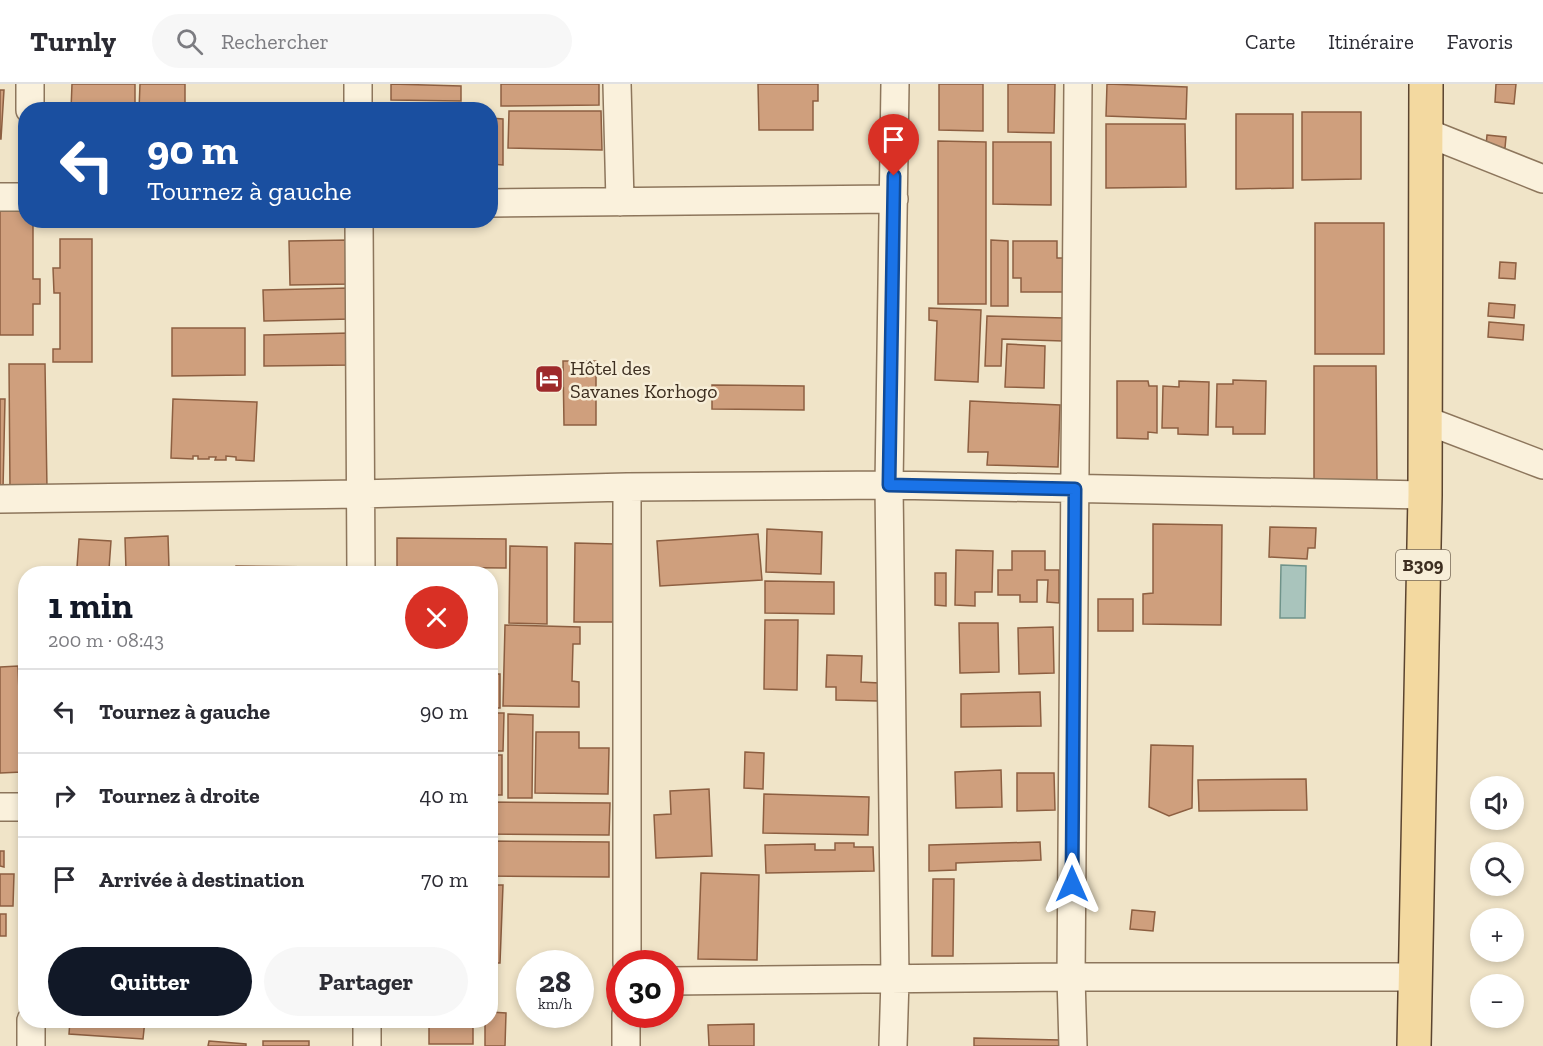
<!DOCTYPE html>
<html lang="fr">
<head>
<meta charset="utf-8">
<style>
  :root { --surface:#fff; --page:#f7f7f7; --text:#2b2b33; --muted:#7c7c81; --line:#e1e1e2; --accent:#111827 }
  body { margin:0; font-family:"Zilla Slab",serif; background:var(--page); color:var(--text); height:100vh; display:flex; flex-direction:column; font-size:22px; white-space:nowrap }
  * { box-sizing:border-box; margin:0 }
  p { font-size:20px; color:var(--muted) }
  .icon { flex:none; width:33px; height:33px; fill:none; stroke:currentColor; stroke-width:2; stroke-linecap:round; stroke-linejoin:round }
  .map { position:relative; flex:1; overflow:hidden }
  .details { position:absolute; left:18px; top:482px; width:480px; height:462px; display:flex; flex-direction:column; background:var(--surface); border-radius:24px; box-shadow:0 3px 9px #0003 }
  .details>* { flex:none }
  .top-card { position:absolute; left:18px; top:18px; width:480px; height:126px; border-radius:24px; box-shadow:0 3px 9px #0003; background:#1a4fa0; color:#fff; overflow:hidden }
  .tools { position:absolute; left:1470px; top:692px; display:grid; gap:12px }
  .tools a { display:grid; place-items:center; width:54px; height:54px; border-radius:50%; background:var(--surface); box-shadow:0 3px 9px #0003; font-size:30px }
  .speed { position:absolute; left:516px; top:866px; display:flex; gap:12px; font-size:30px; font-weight:700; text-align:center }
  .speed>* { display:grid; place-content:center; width:78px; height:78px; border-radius:50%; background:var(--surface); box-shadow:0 3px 9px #0003; line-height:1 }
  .speed small { font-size:15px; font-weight:400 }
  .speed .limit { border:9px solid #d22; background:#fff; color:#111 }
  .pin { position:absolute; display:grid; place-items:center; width:51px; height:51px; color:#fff; margin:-62px -26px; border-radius:50% 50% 50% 0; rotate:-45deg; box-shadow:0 0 6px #0007 }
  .pin .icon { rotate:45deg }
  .me { position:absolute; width:66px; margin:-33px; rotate:0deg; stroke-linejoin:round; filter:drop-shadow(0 0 4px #0008) }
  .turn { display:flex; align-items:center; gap:21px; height:126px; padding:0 30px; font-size:27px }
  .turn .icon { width:78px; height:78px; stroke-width:2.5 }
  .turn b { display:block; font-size:42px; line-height:51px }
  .round { display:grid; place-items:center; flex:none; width:63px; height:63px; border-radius:32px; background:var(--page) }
  .head { display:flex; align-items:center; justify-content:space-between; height:102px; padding:0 30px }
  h1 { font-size:36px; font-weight:700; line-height:45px; color:var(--accent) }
  .action { display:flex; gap:12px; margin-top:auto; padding:12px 30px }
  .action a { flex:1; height:69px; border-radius:36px; background:var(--accent); color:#fff; font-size:24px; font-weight:700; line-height:69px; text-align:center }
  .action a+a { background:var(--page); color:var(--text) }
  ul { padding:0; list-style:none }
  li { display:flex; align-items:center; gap:18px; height:84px; padding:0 30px; border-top:2px solid var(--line) }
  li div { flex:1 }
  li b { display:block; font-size:22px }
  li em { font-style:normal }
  header { display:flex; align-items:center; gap:36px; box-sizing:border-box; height:84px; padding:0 30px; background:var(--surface); border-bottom:2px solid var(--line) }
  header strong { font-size:28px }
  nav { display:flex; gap:33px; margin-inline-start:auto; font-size:21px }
  .search { width:420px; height:54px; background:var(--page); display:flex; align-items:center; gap:15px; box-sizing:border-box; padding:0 21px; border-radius:33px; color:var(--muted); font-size:22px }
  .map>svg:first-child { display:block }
  .water { fill:#a9c4bc; stroke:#6f938a; stroke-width:1.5 }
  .building { fill:#cf9f7d; stroke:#8d5f41; stroke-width:1.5 }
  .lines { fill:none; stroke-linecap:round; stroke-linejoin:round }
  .minor-casing { stroke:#8d765c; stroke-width:30 }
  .primary-casing { stroke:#5b4430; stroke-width:36 }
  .minor { stroke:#faf1dc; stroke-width:27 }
  .primary { stroke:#f3d9a0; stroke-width:33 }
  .route-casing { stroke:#114b97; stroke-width:15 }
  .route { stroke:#1a73e8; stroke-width:10 }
  .labels { text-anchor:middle; stroke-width:5; stroke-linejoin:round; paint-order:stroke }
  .shield { fill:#f7eed8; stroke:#756857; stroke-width:1.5 }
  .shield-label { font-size:18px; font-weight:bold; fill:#3d2e20 }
  .poi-label { font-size:20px; fill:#3d2e20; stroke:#f7eed8; text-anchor:start }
</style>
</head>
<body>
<header>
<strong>Turnly</strong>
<div class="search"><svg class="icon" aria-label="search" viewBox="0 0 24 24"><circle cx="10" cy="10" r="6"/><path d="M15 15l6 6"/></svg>Rechercher</div>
<nav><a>Carte</a><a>Itinéraire</a><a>Favoris</a></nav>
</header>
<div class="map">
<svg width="1543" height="962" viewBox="0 0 1543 962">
  <rect width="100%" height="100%" fill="#f0e4c8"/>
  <path class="water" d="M 1281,481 L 1306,482 L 1305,534 L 1280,534 Z"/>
  <path class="building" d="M 72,0 L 135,0 L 135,26 L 71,26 Z
    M 140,0 L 185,0 L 185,26 L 139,26 Z
    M 391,0 L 461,2 L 461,17 L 391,16 Z
    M 501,0 L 599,0 L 599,21 L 501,22 Z
    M 758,0 L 818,0 L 818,17 L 813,17 L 813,46 L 759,46 Z
    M 939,0 L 983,0 L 983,47 L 939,46 Z
    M 1008,0 L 1055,0 L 1054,49 L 1008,48 Z
    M 1107,0 L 1187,3 L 1186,35 L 1106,32 Z
    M 1496,0 L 1516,0 L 1514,20 L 1495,18 Z
    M 0,6 L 4,6 L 1,55 L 0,55 Z
    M 509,27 L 601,27 L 602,66 L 508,64 Z
    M 1302,28 L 1361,28 L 1361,95 L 1302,96 Z
    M 1236,30 L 1293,30 L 1293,104 L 1236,105 Z
    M 490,34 L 503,35 L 503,81 L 490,80 Z
    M 1106,40 L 1185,40 L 1186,103 L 1106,104 Z
    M 1487,51 L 1506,53 L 1505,64 L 1486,62 Z
    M 938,57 L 986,58 L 986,220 L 938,220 Z
    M 993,58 L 1051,58 L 1051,121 L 993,120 Z
    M 0,124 L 26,124 L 26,136 L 40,136 L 33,137 L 33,195 L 40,195 L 40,220 L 33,220 L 33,251 L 0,251 Z
    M 1315,139 L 1384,139 L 1384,270 L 1315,270 Z
    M 60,155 L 92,155 L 92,278 L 53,278 L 53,265 L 60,265 L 60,209 L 54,209 L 53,184 L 60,184 Z
    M 350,156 L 351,200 L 290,201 L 289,157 Z
    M 991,156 L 1008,157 L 1008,222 L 991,222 Z
    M 1013,157 L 1057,157 L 1057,174 L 1067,174 L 1067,208 L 1021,208 L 1021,194 L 1013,194 Z
    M 1500,178 L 1516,179 L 1515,195 L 1499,194 Z
    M 350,204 L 350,235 L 264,237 L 263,206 Z
    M 1489,219 L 1515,221 L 1514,234 L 1488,232 Z
    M 929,224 L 981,226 L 978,298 L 935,296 L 937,237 L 929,236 Z
    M 987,232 L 1064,234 L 1063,257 L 1002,255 L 1001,282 L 985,282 Z
    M 1489,238 L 1524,241 L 1523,256 L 1488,253 Z
    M 172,244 L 245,244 L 245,291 L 172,292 Z
    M 350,249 L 351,281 L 264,282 L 264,251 Z
    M 1007,260 L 1045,262 L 1044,304 L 1005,303 Z
    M 563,277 L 596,277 L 596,341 L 564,341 Z
    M 9,280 L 45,280 L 47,405 L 10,406 Z
    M 1314,282 L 1376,282 L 1377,399 L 1314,399 Z
    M 1233,296 L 1266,297 L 1265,350 L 1233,350 L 1233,343 L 1216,343 L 1217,300 L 1233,300 Z
    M 1117,297 L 1148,297 L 1149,302 L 1157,302 L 1157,349 L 1148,348 L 1148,355 L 1117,354 Z
    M 1179,297 L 1209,298 L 1208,351 L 1178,350 L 1178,344 L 1162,344 L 1163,302 L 1179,303 Z
    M 712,301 L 804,302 L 804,326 L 712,325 Z
    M 0,315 L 5,315 L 3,406 L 0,406 Z
    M 173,315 L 257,318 L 254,377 L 236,376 L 236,373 L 226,372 L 226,376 L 215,376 L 216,373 L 209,373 L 209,375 L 198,375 L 198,372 L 193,372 L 193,375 L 171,374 Z
    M 970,317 L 1060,321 L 1058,383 L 987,381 L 988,368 L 968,368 Z
    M 1153,440 L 1222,441 L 1221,541 L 1143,540 L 1143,510 L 1153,509 Z
    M 1270,443 L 1316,444 L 1315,464 L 1308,464 L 1307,475 L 1269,473 Z
    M 767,445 L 822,448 L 821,490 L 766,488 Z
    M 758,450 L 762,496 L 660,502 L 657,457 Z
    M 168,452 L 169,484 L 126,486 L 125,454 Z
    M 397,454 L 506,455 L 506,484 L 397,483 Z
    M 79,455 L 111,457 L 109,485 L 77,483 Z
    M 575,459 L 615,460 L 614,538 L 574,538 Z
    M 510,462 L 547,463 L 547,540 L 509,539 Z
    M 956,466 L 993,467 L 992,508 L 975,508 L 975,522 L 955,521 Z
    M 1012,467 L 1045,467 L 1045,486 L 1059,486 L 1059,519 L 1047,518 L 1048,496 L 1037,496 L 1037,518 L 1020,518 L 1020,511 L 998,511 L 998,486 L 1012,486 Z
    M 236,482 L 321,483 L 321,489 L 185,489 L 236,488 Z
    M 935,489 L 946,489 L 946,522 L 935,521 Z
    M 765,497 L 834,498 L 834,530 L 765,529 Z
    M 1098,515 L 1133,515 L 1133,547 L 1098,547 Z
    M 765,536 L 798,536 L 797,606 L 764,605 Z
    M 959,539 L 998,539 L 999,588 L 960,589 Z
    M 505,541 L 580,543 L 580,560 L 573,560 L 572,597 L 579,598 L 579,623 L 503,622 Z
    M 1053,543 L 1054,589 L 1019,590 L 1018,544 Z
    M 827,571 L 862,572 L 861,598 L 879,599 L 878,617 L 836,616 L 836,603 L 826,603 Z
    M 18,582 L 22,688 L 0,689 L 0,583 Z
    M 490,590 L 500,590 L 500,624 L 490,624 Z
    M 1040,608 L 1041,642 L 961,643 L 961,610 Z
    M 490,629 L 504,629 L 503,667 L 490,667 Z
    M 508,630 L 533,631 L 532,714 L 508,714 Z
    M 536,648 L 579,648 L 579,664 L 609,664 L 608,710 L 535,709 Z
    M 1151,661 L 1193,662 L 1192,724 L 1169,732 L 1149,723 Z
    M 745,668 L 764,669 L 763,705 L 744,704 Z
    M 490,671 L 502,671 L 502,711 L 490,711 Z
    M 1001,686 L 1002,723 L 956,724 L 955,688 Z
    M 1017,689 L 1054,689 L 1055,726 L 1017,727 Z
    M 1306,695 L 1307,726 L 1199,727 L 1198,696 Z
    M 709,705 L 712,772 L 656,774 L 654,731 L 671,730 L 670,707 Z
    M 764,710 L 869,713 L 868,751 L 763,749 Z
    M 490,718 L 610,719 L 609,751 L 490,750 Z
    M 490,757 L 609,758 L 609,793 L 490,792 Z
    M 1040,758 L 1041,776 L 956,779 L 956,786 L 929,787 L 929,761 Z
    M 835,759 L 854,759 L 854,763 L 873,763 L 874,787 L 766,789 L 765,761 L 815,760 L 815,766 L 835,766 Z
    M 0,767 L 4,767 L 4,783 L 0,782 Z
    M 701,789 L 759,791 L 757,876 L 698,875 Z
    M 0,790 L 14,790 L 13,822 L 0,822 Z
    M 933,795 L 954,795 L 953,872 L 932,872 Z
    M 490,801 L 503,801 L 500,879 L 490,879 Z
    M 1132,826 L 1155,828 L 1153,847 L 1130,845 Z
    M 0,830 L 6,830 L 6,852 L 0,852 Z
    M 490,928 L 506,929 L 505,962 L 485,962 L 485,936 L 490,936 Z
    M 70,936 L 145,936 L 143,955 L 69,950 Z
    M 413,936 L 473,936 L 473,960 L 429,960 L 429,941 L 413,942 Z
    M 754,940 L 754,962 L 709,962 L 708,941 Z
    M 974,954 L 1060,956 L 1060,962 L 974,962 Z
    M 209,957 L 246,960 L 246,962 L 208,962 Z
    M 263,957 L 309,957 L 309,962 L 263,962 Z"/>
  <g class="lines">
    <g class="minor-casing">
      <path id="minor" d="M 30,0 L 30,26
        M 358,0 L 358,26
        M 617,0 L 620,118
        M 1425,48 L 1543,95
        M 0,113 L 26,113
        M 490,119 L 894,115
        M 359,136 L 361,489
        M 1425,336 L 1543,381
        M 0,415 L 359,410 L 627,403 L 889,401 L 1425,411
        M 0,723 L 26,723
        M 627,879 L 627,403
        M 670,897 L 1071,893 L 1415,893
        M 31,936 L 31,962
        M 367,962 L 367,936
        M 626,962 L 626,930
        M 893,962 L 895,895 L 889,401 L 895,0
        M 1073,962 L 1071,893 L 1078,0"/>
    </g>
    <g class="primary-casing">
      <path id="primary" d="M 1414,962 L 1425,411 L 1426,0"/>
    </g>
    <use href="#minor" class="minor"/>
    <use href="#primary" class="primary"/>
  </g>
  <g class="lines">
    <g class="route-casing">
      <path id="route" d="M 894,92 L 889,401 L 1075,405 L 1072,800"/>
    </g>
    <use href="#route" class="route"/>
  </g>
  <defs>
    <g id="hotel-square" transform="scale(1.5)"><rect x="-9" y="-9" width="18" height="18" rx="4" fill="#9e2a2b" stroke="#f7eed8"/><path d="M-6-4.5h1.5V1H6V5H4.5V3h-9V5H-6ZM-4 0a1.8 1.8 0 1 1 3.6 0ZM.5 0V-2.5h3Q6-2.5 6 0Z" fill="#fff"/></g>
  </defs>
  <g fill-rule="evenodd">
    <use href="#hotel-square" x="549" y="295"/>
  </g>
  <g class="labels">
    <rect class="shield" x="1396" y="466" width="54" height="30" rx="4.5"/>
    <g class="shield-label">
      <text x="1423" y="487">B309</text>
    </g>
    <g class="poi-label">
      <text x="570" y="291">Hôtel des<tspan x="570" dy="23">Savanes Korhogo</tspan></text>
    </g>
  </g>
</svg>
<div class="tools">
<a><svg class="icon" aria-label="sound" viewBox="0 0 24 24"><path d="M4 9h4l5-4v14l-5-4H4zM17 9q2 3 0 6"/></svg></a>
<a><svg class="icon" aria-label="search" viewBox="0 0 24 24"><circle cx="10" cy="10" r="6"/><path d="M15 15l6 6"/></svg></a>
<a>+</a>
<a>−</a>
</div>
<div class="speed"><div>28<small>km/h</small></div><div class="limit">30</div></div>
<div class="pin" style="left:894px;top:92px;background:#d93025"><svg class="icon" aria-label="arrive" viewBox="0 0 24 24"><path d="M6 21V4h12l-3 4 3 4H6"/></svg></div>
<svg class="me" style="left:1072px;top:800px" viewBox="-20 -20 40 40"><path d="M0-17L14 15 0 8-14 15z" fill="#1a73e8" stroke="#fff" stroke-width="4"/></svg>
<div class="top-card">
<div class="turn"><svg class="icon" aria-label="left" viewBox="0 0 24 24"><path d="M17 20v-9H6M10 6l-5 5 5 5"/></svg><div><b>90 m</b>Tournez à gauche</div></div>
</div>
<section class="details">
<div class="head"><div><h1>1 min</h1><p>200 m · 08:43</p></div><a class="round" style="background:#d93025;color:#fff"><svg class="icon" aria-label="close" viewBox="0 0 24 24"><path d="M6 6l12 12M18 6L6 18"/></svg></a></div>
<ul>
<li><svg class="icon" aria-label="left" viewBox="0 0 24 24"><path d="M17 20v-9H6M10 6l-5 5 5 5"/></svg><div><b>Tournez à gauche</b></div><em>90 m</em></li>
<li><svg class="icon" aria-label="right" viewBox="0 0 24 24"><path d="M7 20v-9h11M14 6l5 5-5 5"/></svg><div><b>Tournez à droite</b></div><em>40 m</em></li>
<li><svg class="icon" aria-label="arrive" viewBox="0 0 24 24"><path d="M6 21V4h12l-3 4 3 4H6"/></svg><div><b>Arrivée à destination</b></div><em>70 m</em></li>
</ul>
<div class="action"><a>Quitter</a><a>Partager</a></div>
</section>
</div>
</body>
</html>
